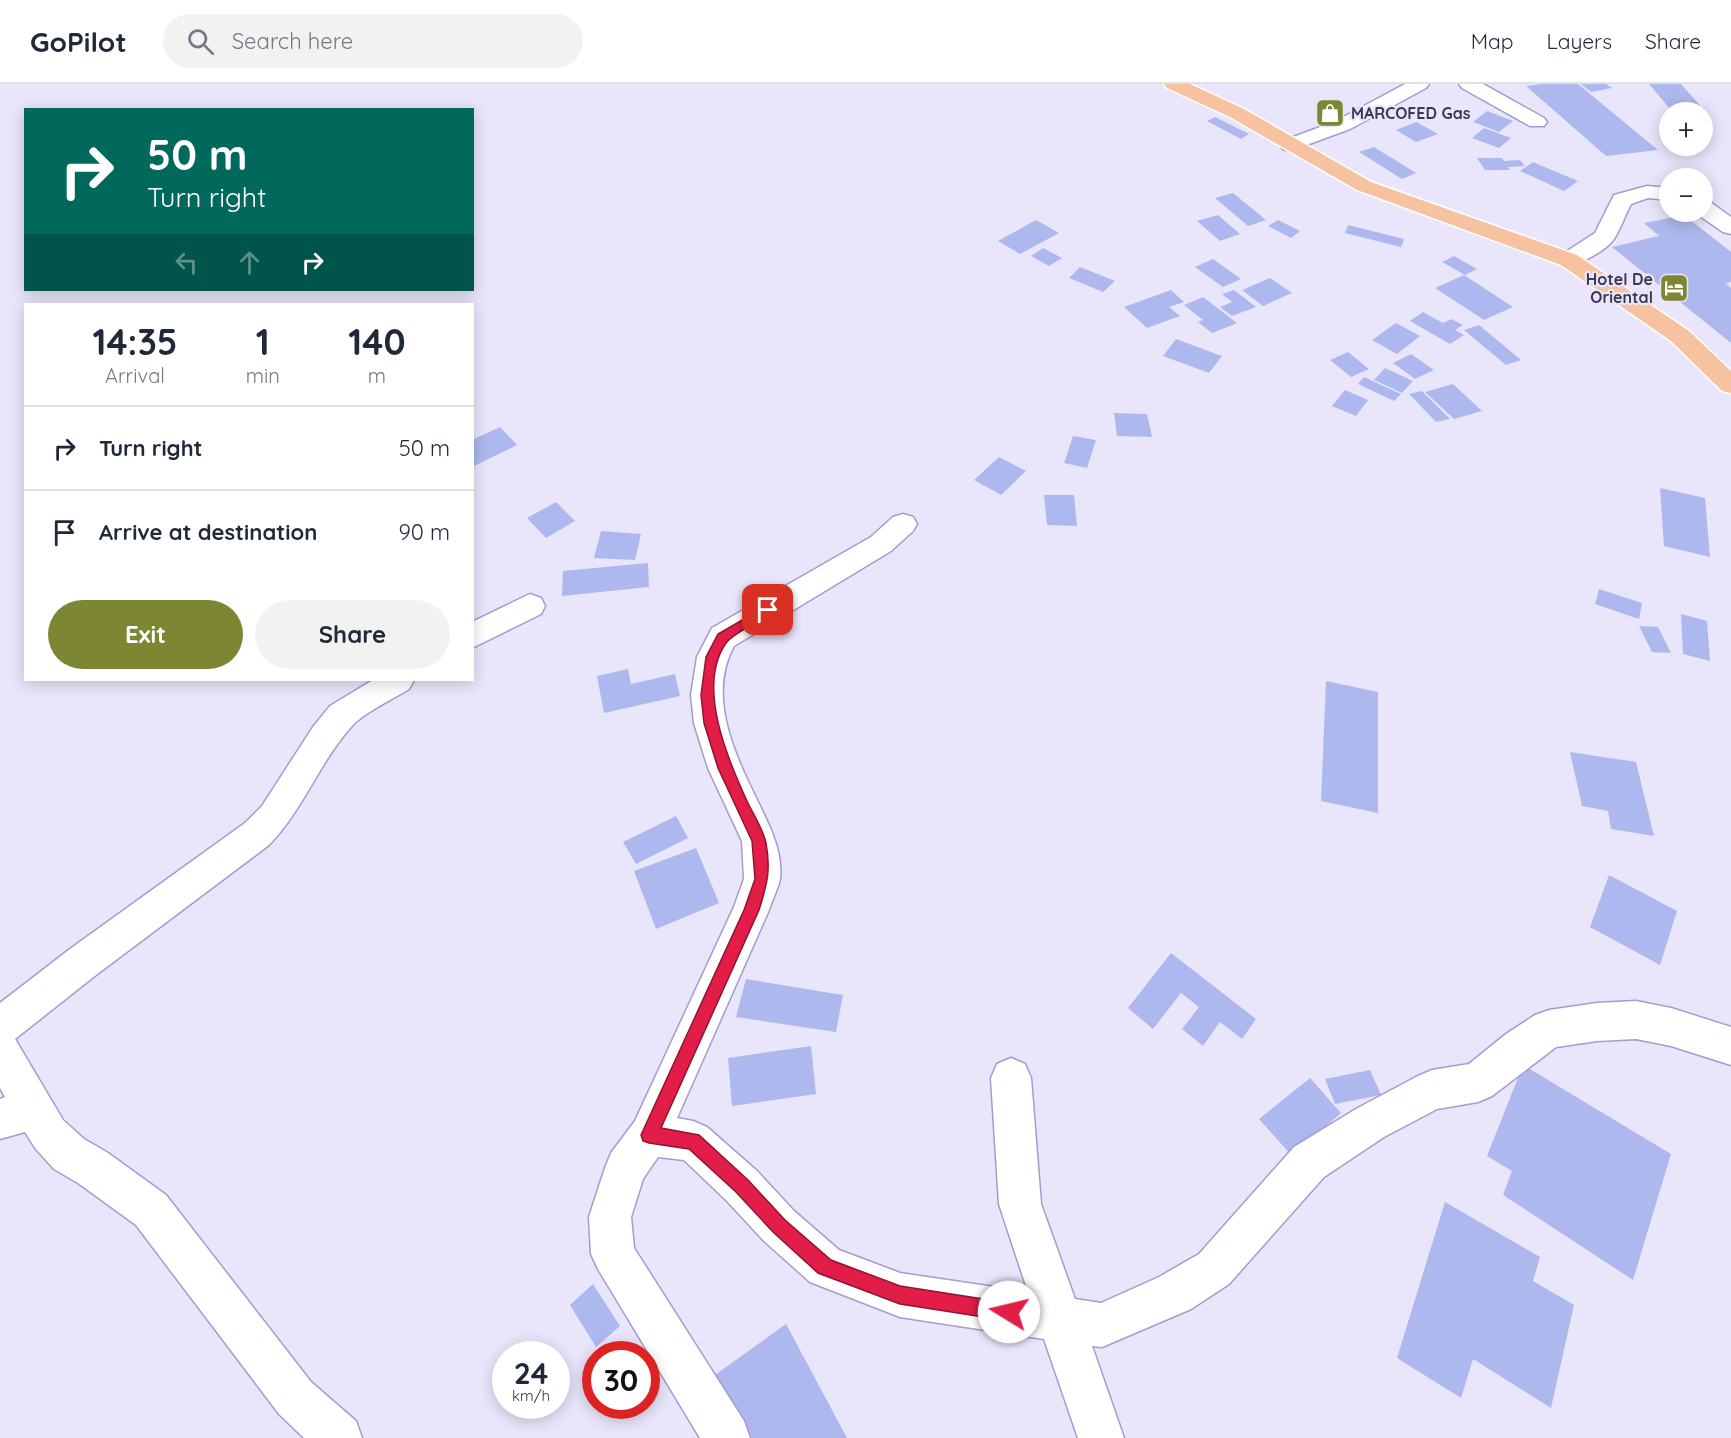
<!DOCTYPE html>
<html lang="en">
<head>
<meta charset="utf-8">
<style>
  :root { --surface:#fff; --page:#f2f2f3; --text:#1f2937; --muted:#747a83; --line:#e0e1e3; --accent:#7d8632 }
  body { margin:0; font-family:Quicksand,sans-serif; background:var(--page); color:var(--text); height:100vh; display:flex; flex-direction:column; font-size:22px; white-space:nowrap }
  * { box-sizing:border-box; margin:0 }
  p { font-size:20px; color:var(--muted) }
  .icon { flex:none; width:33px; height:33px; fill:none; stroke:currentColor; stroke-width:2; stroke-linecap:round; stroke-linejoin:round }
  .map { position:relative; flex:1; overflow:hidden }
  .drawer { position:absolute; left:24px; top:219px; width:450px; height:378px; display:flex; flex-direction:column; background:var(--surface); border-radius:0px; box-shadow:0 3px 15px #0003 }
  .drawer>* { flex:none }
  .hud { position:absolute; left:24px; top:24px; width:450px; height:183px; border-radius:0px; box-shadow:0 3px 15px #0003; background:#00695c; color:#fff; overflow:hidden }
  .tools { position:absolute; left:1659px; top:18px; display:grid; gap:12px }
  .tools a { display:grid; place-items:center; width:54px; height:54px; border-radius:50%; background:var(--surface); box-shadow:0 3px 15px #0003; font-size:30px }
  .speed { position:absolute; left:492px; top:1257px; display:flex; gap:12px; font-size:30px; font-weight:700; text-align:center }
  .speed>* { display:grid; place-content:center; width:78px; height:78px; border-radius:50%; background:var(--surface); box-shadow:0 3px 15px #0003; line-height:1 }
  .speed small { font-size:15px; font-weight:400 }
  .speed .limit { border:9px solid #d22; background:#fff; color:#111 }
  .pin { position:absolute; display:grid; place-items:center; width:51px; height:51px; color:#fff; margin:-26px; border-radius:12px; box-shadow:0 3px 9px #0006 }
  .me { position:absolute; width:66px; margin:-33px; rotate:279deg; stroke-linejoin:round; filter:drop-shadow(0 0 4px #0008) }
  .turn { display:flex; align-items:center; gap:21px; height:126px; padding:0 24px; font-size:27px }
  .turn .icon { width:78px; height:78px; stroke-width:2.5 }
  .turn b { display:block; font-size:42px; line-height:51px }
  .lanes { display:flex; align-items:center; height:57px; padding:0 24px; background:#0003; justify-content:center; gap:30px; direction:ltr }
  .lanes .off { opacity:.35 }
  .eta { display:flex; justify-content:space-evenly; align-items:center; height:102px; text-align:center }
  .eta b { font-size:36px; font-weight:700; line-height:42px }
  .button { display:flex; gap:12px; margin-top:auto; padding:12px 24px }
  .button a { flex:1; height:69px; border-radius:36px; background:var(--accent); color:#fff; font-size:24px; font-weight:700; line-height:69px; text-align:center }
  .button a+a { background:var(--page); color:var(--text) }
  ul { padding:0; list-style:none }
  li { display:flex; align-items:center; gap:18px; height:84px; padding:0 24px; border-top:2px solid var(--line) }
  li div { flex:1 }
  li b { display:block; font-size:22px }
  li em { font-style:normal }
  header { display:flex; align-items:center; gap:36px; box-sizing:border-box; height:84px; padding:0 30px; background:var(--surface); border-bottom:2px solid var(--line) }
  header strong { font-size:28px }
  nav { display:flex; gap:33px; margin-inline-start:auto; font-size:21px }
  .search { width:420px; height:54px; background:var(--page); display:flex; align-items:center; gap:15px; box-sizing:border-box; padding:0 21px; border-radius:33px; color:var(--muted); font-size:22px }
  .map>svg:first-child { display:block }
  .building { fill:#adb9ee }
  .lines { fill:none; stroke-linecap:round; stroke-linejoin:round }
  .minor-casing { stroke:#a69bcf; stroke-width:3 }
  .trunk-casing { stroke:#fff; stroke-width:3 }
  .minor { fill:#fff; fill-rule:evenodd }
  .trunk { fill:#f6c29f; fill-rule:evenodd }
  .route { fill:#e11d48; stroke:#92132f; stroke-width:1.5 }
  .labels { text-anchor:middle; stroke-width:4.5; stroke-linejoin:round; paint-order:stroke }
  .far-poi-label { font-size:16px; font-weight:bold; fill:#3c384d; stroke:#e9e5fb; text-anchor:start }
</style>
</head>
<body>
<header>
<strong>GoPilot</strong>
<div class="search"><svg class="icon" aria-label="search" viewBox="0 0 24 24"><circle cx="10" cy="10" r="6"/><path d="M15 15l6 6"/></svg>Search here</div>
<nav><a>Map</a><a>Layers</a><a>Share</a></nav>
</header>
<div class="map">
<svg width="1731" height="1354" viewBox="0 0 1731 1354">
  <rect width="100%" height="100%" fill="#e9e5fb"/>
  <path class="building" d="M 1542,0 L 1578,0 L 1658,66 L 1606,72 L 1526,2 Z
    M 1581,0 L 1606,0 L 1612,4 L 1591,8 Z
    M 1649,0 L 1681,0 L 1704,26 L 1671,26 Z
    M 1487,27 L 1513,37 L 1499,48 L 1473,38 Z
    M 1215,33 L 1249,50 L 1241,55 L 1207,37 Z
    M 1416,38 L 1438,50 L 1416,58 L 1396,46 Z
    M 1484,44 L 1511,54 L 1499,64 L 1472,54 Z
    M 1374,63 L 1416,89 L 1402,95 L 1359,68 Z
    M 1477,74 L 1502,74 L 1504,77 L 1520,76 L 1525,82 L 1508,83 L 1510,86 L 1485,86 Z
    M 1533,78 L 1578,97 L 1564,107 L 1520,87 Z
    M 1233,109 L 1266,136 L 1248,142 L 1215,114 Z
    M 1218,131 L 1240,150 L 1220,157 L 1197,137 Z
    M 1684,131 L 1731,168 L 1731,198 L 1726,199 L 1731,204 L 1731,259 L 1612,163 L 1659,152 L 1644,139 Z
    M 1036,136 L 1059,149 L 1020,170 L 998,157 Z
    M 1278,136 L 1300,147 L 1291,154 L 1268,142 Z
    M 1348,141 L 1404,155 L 1401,163 L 1345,149 Z
    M 1043,164 L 1062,174 L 1049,182 L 1031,172 Z
    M 1454,172 L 1477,185 L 1465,191 L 1442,178 Z
    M 1213,175 L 1241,195 L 1223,203 L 1195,183 Z
    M 1080,183 L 1115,197 L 1103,208 L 1069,194 Z
    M 1464,191 L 1513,223 L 1484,236 L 1435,204 Z
    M 1270,194 L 1292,209 L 1263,222 L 1242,206 Z
    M 1171,206 L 1184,218 L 1169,223 L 1180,232 L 1147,244 L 1124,223 Z
    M 1234,206 L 1256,223 L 1232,232 L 1220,223 L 1232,218 L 1222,210 Z
    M 1203,213 L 1237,239 L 1212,249 L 1198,238 L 1203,236 L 1184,221 Z
    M 1423,228 L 1443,239 L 1451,235 L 1463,241 L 1455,246 L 1464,251 L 1450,260 L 1410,237 Z
    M 1396,239 L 1420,252 L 1397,270 L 1372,256 Z
    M 1479,241 L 1521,276 L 1506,281 L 1464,246 Z
    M 1176,255 L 1222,272 L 1209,289 L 1163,272 Z
    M 1348,268 L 1369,285 L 1351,293 L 1330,276 Z
    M 1411,270 L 1434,286 L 1415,295 L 1393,279 Z
    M 1385,284 L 1413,297 L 1402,309 L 1374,296 Z
    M 1364,293 L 1401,310 L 1394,317 L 1358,300 Z
    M 1453,300 L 1482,327 L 1454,335 L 1425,308 Z
    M 1345,306 L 1368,316 L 1356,332 L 1332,322 Z
    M 1422,307 L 1450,335 L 1436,338 L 1409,310 Z
    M 1114,329 L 1147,330 L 1152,353 L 1117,352 Z
    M 500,343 L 517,361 L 474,382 L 472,356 Z
    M 1073,352 L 1096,356 L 1087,384 L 1064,379 Z
    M 999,373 L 1026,387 L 1001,411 L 974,396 Z
    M 1660,404 L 1705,414 L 1710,473 L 1664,462 Z
    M 1044,411 L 1074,411 L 1077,442 L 1047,441 Z
    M 556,418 L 575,437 L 546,454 L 527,434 Z
    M 601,447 L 641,450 L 635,476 L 594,474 Z
    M 648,479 L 649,503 L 562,512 L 563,487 Z
    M 1599,505 L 1642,519 L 1639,535 L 1595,520 Z
    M 1681,530 L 1707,537 L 1710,577 L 1683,570 Z
    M 1639,542 L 1658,543 L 1671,569 L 1652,568 Z
    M 628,585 L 631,600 L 675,590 L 680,612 L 604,629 L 597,592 Z
    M 1326,597 L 1378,608 L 1378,729 L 1321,717 Z
    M 1570,668 L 1636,678 L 1654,752 L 1611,745 L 1608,727 L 1582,722 Z
    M 676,732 L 688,754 L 636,780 L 623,758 Z
    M 696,764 L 719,819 L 656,845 L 634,787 Z
    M 1609,791 L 1677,827 L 1660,881 L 1590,843 Z
    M 1171,869 L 1256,935 L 1242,955 L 1220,938 L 1203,962 L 1182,945 L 1199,923 L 1181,909 L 1153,945 L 1128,924 Z
    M 746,895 L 843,911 L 836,948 L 736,933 Z
    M 811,962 L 816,1010 L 732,1022 L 728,974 Z
    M 1523,981 L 1671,1070 L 1633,1196 L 1503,1111 L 1512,1087 L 1487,1072 Z
    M 1370,986 L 1381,1011 L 1335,1020 L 1325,995 Z
    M 1310,994 L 1341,1029 L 1292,1072 L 1259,1035 Z
    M 1445,1118 L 1540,1173 L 1533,1197 L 1574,1221 L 1551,1324 L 1473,1275 L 1461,1314 L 1397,1274 Z
    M 593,1200 L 620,1242 L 596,1263 L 570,1221 Z
    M 786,1240 L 847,1354 L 746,1354 L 715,1291 Z"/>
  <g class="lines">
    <g class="minor-casing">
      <path id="minor" d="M 1405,0 L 1429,0 L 1426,4 L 1350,45 L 1290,67 L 1283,65 L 1280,61 L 1283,57 L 1336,37 Z
        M 1459,0 L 1483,0 L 1544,34 L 1547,38 L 1544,42 L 1530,42 L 1462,4 Z
        M 1647,102 L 1670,104 L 1670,116 L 1648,114 L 1631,120 C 1625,131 1621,144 1614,155 C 1606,167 1575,184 1561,181 L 1558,176 L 1561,171 L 1595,149 L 1614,111 Z
        M 1702,117 L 1710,118 L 1731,133 L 1731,150 L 1723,148 L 1694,128 L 1702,128 Z
        M 903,430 L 913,433 L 917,440 L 913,447 L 891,467 L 734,562 C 706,613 736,673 759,720 C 770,743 783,768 780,795 C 778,805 772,816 769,826 L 677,1034 L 693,1037 L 707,1043 L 757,1087 L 794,1127 L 839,1166 L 900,1189 L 1028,1208 L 999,1120 L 991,994 L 997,980 L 1011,974 L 1025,980 L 1031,994 L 1041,1120 L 1075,1215 L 1101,1219 L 1159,1193 L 1199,1170 L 1294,1063 L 1356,1025 L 1418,992 L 1432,986 L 1469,980 L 1506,950 L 1535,931 L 1549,926 L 1597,919 L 1636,917 L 1671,924 L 1731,943 L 1731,981 L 1671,962 L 1636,955 L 1597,957 L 1556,963 L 1492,1012 L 1478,1018 L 1437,1025 L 1384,1053 L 1324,1093 L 1229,1200 L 1191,1225 L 1102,1263 L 1092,1262 L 1124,1354 L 1078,1354 L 1044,1255 L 900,1233 L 810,1198 L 764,1157 L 727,1117 L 684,1076 L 658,1073 L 643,1095 L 631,1133 L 634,1164 L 744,1337 L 750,1354 L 700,1354 L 598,1185 L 591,1170 L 589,1133 L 605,1084 L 611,1069 L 635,1037 L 734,823 L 744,795 L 742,757 L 708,684 L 694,639 L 691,611 L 697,573 L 712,544 L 871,453 L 893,433 Z
        M 530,510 L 541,514 L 545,522 L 541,530 L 472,564 L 472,538 Z
        M 373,596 L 414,596 L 409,605 C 393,615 363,629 351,643 C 319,679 303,726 269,761 L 96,891 L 15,955 L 63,1036 L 84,1055 L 108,1069 L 166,1111 L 311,1298 L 356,1337 L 362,1354 L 304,1354 L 279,1330 L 136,1141 L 78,1099 L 54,1085 L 35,1064 L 25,1048 L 0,1055 L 0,1015 L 5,1013 L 0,1004 L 0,919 L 70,865 L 245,739 L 262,722 L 313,643 L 330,622 Z"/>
    </g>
    <g class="trunk-casing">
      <path id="trunk" d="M 1164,0 L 1190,0 L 1244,25 L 1371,98 L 1577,171 L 1689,247 L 1731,287 L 1731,309 L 1722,307 L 1671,257 L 1561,181 L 1357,106 L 1230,33 L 1167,4 Z"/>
    </g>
    <use href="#minor" class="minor"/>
    <use href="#trunk" class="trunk"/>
  </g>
  <path class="route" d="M 768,521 L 772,523 L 774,526 L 772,529 C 760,537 733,549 726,559 C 696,602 728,676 747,717 C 753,730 763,745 766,759 C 771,786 767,801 759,826 L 661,1044 L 699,1051 L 748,1096 L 785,1136 L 831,1176 L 900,1202 L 1009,1219 L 1015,1221 L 1018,1228 L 1015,1234 L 1009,1237 L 900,1220 L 818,1189 L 773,1148 L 736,1108 L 689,1065 L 649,1059 L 643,1057 L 641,1051 L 744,826 L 755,795 L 752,757 L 718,684 L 704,639 L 701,611 L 706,573 L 718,550 Z"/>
  <defs>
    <g id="shop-square" transform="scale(1.5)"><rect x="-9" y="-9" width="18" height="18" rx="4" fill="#7d8632" stroke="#e9e5fb"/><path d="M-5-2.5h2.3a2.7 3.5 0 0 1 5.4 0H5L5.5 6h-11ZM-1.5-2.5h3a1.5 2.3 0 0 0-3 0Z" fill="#fff"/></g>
    <g id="hotel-square" transform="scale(1.5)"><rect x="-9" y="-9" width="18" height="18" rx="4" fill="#7d8632" stroke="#e9e5fb"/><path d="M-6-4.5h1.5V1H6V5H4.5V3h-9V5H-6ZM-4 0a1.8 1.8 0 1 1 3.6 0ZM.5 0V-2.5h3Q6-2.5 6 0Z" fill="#fff"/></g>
  </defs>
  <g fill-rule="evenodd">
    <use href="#shop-square" x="1330" y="29"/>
    <use href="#hotel-square" x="1674" y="204"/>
  </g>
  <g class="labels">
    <g class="far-poi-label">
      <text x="1351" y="35">MARCOFED Gas</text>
      <text x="1653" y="201" text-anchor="end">Hotel De<tspan x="1653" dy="18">Oriental</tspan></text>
    </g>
  </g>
</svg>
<div class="tools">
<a>+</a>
<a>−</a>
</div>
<div class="speed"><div>24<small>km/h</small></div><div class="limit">30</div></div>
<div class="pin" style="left:768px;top:526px;background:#d93025"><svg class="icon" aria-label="arrive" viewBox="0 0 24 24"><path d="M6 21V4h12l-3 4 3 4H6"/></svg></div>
<svg class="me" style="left:1009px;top:1228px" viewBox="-20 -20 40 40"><circle r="19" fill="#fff"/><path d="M0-13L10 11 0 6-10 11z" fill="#e11d48"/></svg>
<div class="hud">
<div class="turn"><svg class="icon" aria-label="right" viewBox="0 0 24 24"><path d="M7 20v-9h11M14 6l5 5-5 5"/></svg><div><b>50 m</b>Turn right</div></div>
<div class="lanes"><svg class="icon off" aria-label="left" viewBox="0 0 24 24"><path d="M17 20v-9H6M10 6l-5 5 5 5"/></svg><svg class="icon off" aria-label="ahead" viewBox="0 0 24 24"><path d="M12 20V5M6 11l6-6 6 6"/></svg><svg class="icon" aria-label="right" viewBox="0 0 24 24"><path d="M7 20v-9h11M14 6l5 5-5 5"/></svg></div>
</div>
<section class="drawer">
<div class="eta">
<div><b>14:35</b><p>Arrival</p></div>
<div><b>1</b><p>min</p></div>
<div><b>140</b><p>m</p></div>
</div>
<ul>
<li><svg class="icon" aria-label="right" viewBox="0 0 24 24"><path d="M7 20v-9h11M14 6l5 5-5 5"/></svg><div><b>Turn right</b></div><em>50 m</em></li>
<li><svg class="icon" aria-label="arrive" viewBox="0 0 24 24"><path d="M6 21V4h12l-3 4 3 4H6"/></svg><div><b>Arrive at destination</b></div><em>90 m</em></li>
</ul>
<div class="button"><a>Exit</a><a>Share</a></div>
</section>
</div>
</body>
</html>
